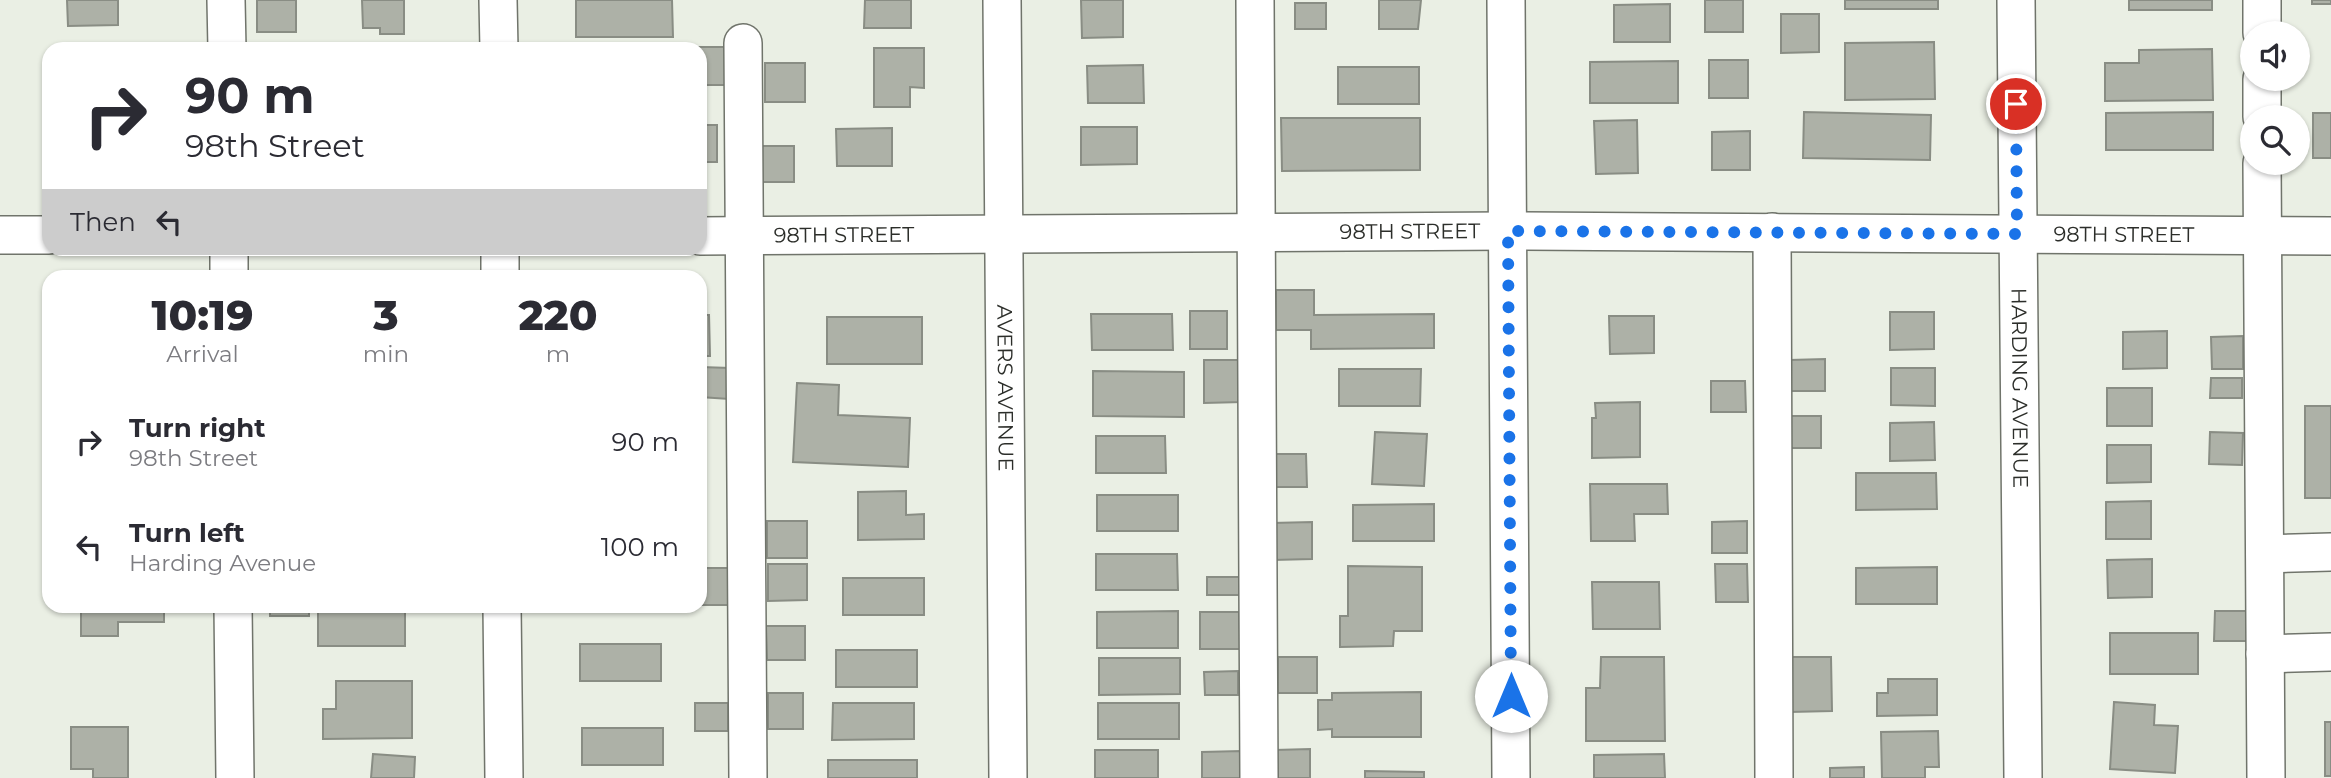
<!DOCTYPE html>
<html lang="en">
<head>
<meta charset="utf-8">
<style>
  :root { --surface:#fff; --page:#f7f7f7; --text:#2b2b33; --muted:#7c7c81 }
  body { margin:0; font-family:Montserrat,sans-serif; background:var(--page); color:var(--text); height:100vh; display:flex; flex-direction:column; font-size:26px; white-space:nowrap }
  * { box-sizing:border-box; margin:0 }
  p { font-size:23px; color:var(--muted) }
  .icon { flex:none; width:38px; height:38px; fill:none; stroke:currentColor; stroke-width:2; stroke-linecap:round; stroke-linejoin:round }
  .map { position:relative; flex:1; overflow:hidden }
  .drawer { position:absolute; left:42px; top:270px; width:665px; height:343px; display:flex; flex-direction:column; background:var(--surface); border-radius:21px; box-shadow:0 2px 5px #0004 }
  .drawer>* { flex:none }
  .guide { position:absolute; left:42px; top:42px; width:665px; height:214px; border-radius:21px; box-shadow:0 2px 5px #0004; background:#fff; color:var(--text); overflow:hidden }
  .buttons { position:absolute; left:2240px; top:21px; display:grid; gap:14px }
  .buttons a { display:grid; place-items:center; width:70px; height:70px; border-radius:50%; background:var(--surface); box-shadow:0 2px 5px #0004; font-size:35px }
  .pin { position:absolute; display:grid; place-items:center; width:60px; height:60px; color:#fff; margin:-30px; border:4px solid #fff; border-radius:50%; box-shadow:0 2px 7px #0007 }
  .me { position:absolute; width:77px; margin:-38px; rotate:0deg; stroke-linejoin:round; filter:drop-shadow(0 0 5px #0008) }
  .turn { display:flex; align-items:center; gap:24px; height:147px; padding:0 28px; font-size:32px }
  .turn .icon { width:91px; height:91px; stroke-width:2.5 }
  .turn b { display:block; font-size:49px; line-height:60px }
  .then { display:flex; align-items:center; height:66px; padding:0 28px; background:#0003; gap:14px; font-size:26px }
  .eta { display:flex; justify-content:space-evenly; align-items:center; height:119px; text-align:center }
  .eta b { font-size:42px; font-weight:800; line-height:49px }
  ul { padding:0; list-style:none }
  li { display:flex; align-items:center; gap:21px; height:105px; padding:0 28px }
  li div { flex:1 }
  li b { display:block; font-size:26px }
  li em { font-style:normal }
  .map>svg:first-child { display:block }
  .building { fill:#adb1a7; stroke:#898d84; stroke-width:2 }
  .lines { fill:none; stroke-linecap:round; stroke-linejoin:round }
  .minor-casing { stroke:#70746b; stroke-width:40 }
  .minor { stroke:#fff; stroke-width:37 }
  .route { stroke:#1a73e8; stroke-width:12; stroke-dasharray:0 21.6 }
  .labels { text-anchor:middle; stroke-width:6; stroke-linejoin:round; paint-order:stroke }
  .street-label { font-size:21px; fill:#2c2e2a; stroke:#fff }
</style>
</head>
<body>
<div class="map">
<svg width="2331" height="778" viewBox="0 0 2331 778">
  <rect width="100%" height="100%" fill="#eaefe4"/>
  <path class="building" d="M 67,0 L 118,0 L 118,25 L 68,26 Z
    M 257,0 L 296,0 L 296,32 L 257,32 Z
    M 362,0 L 404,0 L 404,34 L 380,34 L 380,28 L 363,28 Z
    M 576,0 L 672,0 L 673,37 L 576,37 Z
    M 865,0 L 911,0 L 911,28 L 864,28 Z
    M 1081,0 L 1123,0 L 1123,37 L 1082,38 Z
    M 1379,0 L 1421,0 L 1418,29 L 1379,29 Z
    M 1705,0 L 1743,0 L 1743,32 L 1705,32 Z
    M 1845,0 L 1938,0 L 1938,9 L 1845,9 Z
    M 2129,0 L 2212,0 L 2212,10 L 2129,10 Z
    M 2312,0 L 2331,0 L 2331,4 L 2312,4 Z
    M 1295,3 L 1326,3 L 1326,29 L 1295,29 Z
    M 1670,4 L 1670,42 L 1614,42 L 1614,5 Z
    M 1781,14 L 1819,14 L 1819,52 L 1781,53 Z
    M 1934,42 L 1935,99 L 1845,100 L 1845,43 Z
    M 688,47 L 729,47 L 729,85 L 700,85 L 700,49 Z
    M 874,48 L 924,48 L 924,88 L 910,87 L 910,107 L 874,107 Z
    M 2212,49 L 2213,100 L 2105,101 L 2105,63 L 2139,63 L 2139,50 Z
    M 1709,60 L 1748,60 L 1748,98 L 1709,98 Z
    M 1678,61 L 1678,103 L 1590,103 L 1590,62 Z
    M 765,63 L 805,63 L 805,102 L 765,102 Z
    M 1143,65 L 1144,103 L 1088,103 L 1087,66 Z
    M 1338,67 L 1419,67 L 1419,104 L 1338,104 Z
    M 1804,112 L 1931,115 L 1930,160 L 1803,158 Z
    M 2213,112 L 2213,150 L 2106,150 L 2106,113 Z
    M 2313,113 L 2331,113 L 2331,158 L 2313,158 Z
    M 1281,118 L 1420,118 L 1420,170 L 1282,171 Z
    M 1637,120 L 1638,173 L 1596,174 L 1594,121 Z
    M 700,125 L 717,125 L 717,162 L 700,162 Z
    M 1081,127 L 1137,127 L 1137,164 L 1081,165 Z
    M 892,128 L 892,166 L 837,166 L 836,129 Z
    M 1750,131 L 1750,170 L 1712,170 L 1712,132 Z
    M 762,146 L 794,146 L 794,182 L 761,182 Z
    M 1276,290 L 1314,290 L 1314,315 L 1434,314 L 1434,348 L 1311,349 L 1311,330 L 1276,330 Z
    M 1190,311 L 1227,311 L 1227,349 L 1190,349 Z
    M 1890,312 L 1934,312 L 1934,349 L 1890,350 Z
    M 1091,314 L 1172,314 L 1173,350 L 1092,350 Z
    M 700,315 L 709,315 L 710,356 L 700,356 Z
    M 1609,316 L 1654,316 L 1654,353 L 1610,354 Z
    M 827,317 L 922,317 L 922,364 L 827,364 Z
    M 2167,331 L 2167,368 L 2123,369 L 2123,332 Z
    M 2243,336 L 2243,369 L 2212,369 L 2211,337 Z
    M 1825,359 L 1825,391 L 1791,391 L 1790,360 Z
    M 1204,360 L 1242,360 L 1242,402 L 1204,403 Z
    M 700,367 L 730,368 L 729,399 L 700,397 Z
    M 1891,368 L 1935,368 L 1935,406 L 1891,405 Z
    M 1339,369 L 1421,369 L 1420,406 L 1339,406 Z
    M 1093,371 L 1184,372 L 1184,417 L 1093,416 Z
    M 2211,378 L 2242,378 L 2242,398 L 2210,398 Z
    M 1711,381 L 1745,381 L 1746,412 L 1711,412 Z
    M 797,383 L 839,385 L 838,415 L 910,418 L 908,467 L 793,462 Z
    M 2107,388 L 2152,388 L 2152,426 L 2107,426 Z
    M 1640,402 L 1640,457 L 1592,458 L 1592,418 L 1596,418 L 1595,403 Z
    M 2305,406 L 2331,406 L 2331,498 L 2305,498 Z
    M 1786,416 L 1821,416 L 1821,448 L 1787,448 Z
    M 1934,422 L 1935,460 L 1890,461 L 1890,423 Z
    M 1375,432 L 1427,434 L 1424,486 L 1372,484 Z
    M 2210,432 L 2243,433 L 2242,465 L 2209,464 Z
    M 1096,436 L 1165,436 L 1166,473 L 1096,473 Z
    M 2107,445 L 2151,445 L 2151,482 L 2107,483 Z
    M 1271,454 L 1306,454 L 1307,487 L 1271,487 Z
    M 1856,473 L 1936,473 L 1937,509 L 1856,510 Z
    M 1590,484 L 1667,484 L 1668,514 L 1634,514 L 1635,541 L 1591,541 Z
    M 906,491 L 906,515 L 924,514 L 924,539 L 858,540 L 858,492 Z
    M 1097,495 L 1178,495 L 1178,531 L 1097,531 Z
    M 2151,501 L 2151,539 L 2106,539 L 2106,502 Z
    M 1434,504 L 1434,541 L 1353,541 L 1353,505 Z
    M 767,521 L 807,521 L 807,558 L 767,558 Z
    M 1747,521 L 1747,553 L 1712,553 L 1712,522 Z
    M 1312,522 L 1312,559 L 1273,560 L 1272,523 Z
    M 1096,554 L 1177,554 L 1178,590 L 1096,590 Z
    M 2152,559 L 2152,597 L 2108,598 L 2107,560 Z
    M 768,564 L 807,564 L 807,600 L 768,601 Z
    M 1715,564 L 1747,564 L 1748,602 L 1716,602 Z
    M 1348,566 L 1422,567 L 1422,631 L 1394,631 L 1393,646 L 1340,647 L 1340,616 L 1348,616 Z
    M 1937,567 L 1937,604 L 1856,604 L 1856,568 Z
    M 700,568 L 730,568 L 731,605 L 700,605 Z
    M 1207,577 L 1240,577 L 1240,595 L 1207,595 Z
    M 843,578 L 924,578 L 924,615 L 843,615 Z
    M 1592,582 L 1659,582 L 1660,629 L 1593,629 Z
    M 81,606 L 164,606 L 164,622 L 118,622 L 118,636 L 81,636 Z
    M 270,606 L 309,606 L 309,616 L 270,616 Z
    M 318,606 L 405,606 L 405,646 L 318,646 Z
    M 1178,611 L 1178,648 L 1097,648 L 1097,612 Z
    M 2215,611 L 2251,611 L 2250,641 L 2214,641 Z
    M 1200,612 L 1239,612 L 1240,649 L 1200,649 Z
    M 766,626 L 805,626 L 805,660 L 767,660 Z
    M 2110,633 L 2198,633 L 2198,674 L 2110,674 Z
    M 580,644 L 661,644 L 661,681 L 580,681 Z
    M 836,650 L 917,650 L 917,687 L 836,687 Z
    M 1278,657 L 1317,657 L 1317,693 L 1278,693 Z
    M 1601,657 L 1664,657 L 1665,741 L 1586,741 L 1586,688 L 1600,688 Z
    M 1789,657 L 1831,657 L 1832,711 L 1790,712 Z
    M 1099,658 L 1180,658 L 1180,694 L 1099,695 Z
    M 1238,671 L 1238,695 L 1205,695 L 1204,672 Z
    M 1888,679 L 1937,679 L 1937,715 L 1877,716 L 1877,693 L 1888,693 Z
    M 336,681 L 412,681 L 412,738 L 323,739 L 323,709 L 336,709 Z
    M 1421,692 L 1421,737 L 1332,737 L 1332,729 L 1318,730 L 1318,700 L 1332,700 L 1332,693 Z
    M 768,693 L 803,693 L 803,729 L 768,729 Z
    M 2114,702 L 2155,705 L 2154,725 L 2178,726 L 2175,773 L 2110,769 Z
    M 695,703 L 728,703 L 728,731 L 695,731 Z
    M 833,703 L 914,703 L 914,739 L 832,740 Z
    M 1098,703 L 1179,703 L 1179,739 L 1098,739 Z
    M 2325,722 L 2331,722 L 2331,776 L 2325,776 Z
    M 71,727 L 128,727 L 128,778 L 93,778 L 93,769 L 71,769 Z
    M 582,728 L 663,728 L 663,765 L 582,765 Z
    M 1938,731 L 1939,767 L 1925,767 L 1925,778 L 1882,778 L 1881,732 Z
    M 1310,749 L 1310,778 L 1275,778 L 1275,750 Z
    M 1095,750 L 1158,750 L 1158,778 L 1095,778 Z
    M 1241,751 L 1241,778 L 1202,778 L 1202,752 Z
    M 373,754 L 415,757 L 414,778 L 371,778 Z
    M 1664,754 L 1665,778 L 1594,778 L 1594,755 Z
    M 828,760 L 917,760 L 917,778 L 828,778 Z
    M 1864,767 L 1864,778 L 1830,778 L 1830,768 Z
    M 1365,771 L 1424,772 L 1424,778 L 1365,778 Z"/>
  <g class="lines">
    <g class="minor-casing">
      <g id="minor">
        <path d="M 226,0 L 227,49"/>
        <path d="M 498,0 L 499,49"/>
        <path id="s1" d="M 1002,0 L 1008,778"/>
        <path d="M 1255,0 L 1259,778"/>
        <path d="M 1506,0 L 1511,778"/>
        <path id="s2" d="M 2016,0 L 2023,778"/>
        <path d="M 2262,0 L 2262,33"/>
        <path d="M 743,43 L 748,778"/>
        <path d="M 2262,79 L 2262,117"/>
        <path d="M 2262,163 L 2266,778"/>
        <path d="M 1772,232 L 1774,778"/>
        <path d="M 0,235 L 49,235"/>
        <path id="s3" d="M 700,236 L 1508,231 L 2331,236"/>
        <path d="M 229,248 L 229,276"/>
        <path d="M 500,248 L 500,276"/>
        <path d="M 2265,554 L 2331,552"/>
        <path d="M 233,606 L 235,778"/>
        <path d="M 502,606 L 504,778"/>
        <path d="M 2265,654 L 2331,652"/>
      </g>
    </g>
    <use href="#minor" class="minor"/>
  </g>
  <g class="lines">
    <path class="route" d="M 1511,696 L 1508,231 L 2017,234 L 2016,104"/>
  </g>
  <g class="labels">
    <g class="street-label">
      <text dy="7" stroke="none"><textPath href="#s3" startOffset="710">98TH STREET</textPath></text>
      <text dy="7" stroke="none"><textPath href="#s3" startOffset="1424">98TH STREET</textPath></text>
      <text dy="7" stroke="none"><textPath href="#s3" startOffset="144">98TH STREET</textPath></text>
      <text dy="7" stroke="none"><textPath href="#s1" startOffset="388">AVERS AVENUE</textPath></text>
      <text dy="7" stroke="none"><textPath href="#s2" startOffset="388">HARDING AVENUE</textPath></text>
    </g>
  </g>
</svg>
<div class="buttons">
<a><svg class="icon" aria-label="sound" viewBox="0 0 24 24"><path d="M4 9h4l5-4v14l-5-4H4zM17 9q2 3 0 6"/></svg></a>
<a><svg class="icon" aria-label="search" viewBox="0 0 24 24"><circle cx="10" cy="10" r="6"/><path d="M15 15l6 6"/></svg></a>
</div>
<div class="pin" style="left:2016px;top:104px;background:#d93025"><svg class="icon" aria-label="arrive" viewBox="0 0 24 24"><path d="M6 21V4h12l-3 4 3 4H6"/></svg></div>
<svg class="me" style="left:1511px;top:696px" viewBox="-20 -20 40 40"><circle r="19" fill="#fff"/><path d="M0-13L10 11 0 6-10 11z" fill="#1a73e8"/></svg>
<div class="guide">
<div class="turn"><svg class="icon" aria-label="right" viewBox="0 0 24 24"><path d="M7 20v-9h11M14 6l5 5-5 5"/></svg><div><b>90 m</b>98th Street</div></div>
<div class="then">Then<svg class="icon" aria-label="left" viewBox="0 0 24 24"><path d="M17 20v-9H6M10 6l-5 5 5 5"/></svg></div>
</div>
<section class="drawer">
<div class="eta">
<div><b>10:19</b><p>Arrival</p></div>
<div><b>3</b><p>min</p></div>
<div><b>220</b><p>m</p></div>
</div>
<ul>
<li><svg class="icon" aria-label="right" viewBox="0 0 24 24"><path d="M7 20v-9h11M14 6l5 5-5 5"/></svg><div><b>Turn right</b><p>98th Street</p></div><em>90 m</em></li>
<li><svg class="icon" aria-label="left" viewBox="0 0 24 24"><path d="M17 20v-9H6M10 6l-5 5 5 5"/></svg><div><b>Turn left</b><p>Harding Avenue</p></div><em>100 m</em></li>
</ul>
</section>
</div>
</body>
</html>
